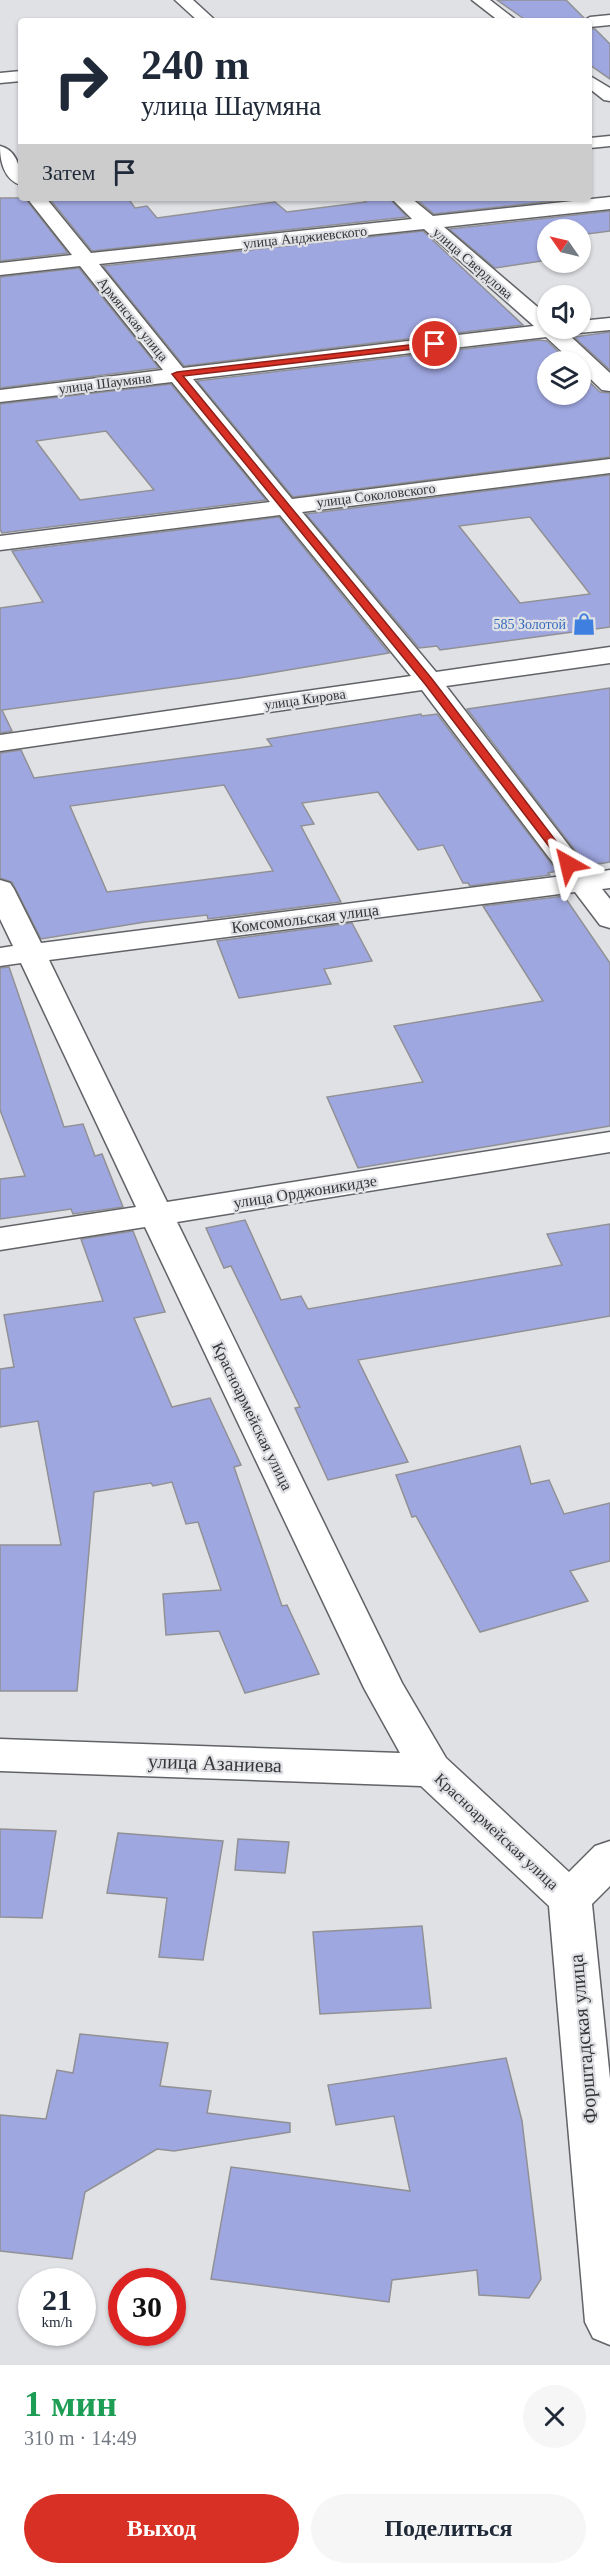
<!DOCTYPE html>
<html lang="ru">
<head>
<meta charset="utf-8">
<style>
  :root { --surface:#fff; --page:#f6f6f7; --text:#1f2937; --muted:#747a83; --accent:#d93025 }
  body { margin:0; font-family:"Times New Roman",serif; background:var(--page); color:var(--text); height:100vh; display:flex; flex-direction:column; font-size:22px; white-space:nowrap }
  * { box-sizing:border-box; margin:0 }
  p { font-size:20px; color:var(--muted) }
  .icon { flex:none; width:33px; height:33px; fill:none; stroke:currentColor; stroke-width:2; stroke-linecap:round; stroke-linejoin:round }
  .map { position:relative; height:2365px; overflow:hidden }
  .details { display:flex; flex-direction:column; background:var(--surface); flex:1 }
  .details>* { flex:none }
  .hud { position:absolute; left:18px; top:18px; width:574px; height:183px; border-radius:6px; box-shadow:0 2px 4px #0004; background:#fff; color:var(--text); overflow:hidden }
  .needle { width:39px; rotate:304deg }
  .controls { position:absolute; left:537px; top:219px; display:grid; gap:12px }
  .controls a { display:grid; place-items:center; width:54px; height:54px; border-radius:50%; background:var(--surface); box-shadow:0 2px 4px #0004; font-size:30px }
  .speed { position:absolute; left:18px; top:2268px; display:flex; gap:12px; font-size:30px; font-weight:700; text-align:center }
  .speed>* { display:grid; place-content:center; width:78px; height:78px; border-radius:50%; background:var(--surface); box-shadow:0 2px 4px #0004; line-height:1 }
  .speed small { font-size:15px; font-weight:400 }
  .speed .limit { border:9px solid #d22; background:#fff; color:#111 }
  .pin { position:absolute; display:grid; place-items:center; width:51px; height:51px; color:#fff; margin:-26px; border:3px solid #fff; border-radius:50%; box-shadow:0 2px 6px #0007 }
  .me { position:absolute; width:66px; margin:-33px; rotate:323deg; stroke-linejoin:round; filter:drop-shadow(0 0 4px #0008) }
  .turn { display:flex; align-items:center; gap:21px; height:126px; padding:0 24px; font-size:27px }
  .turn .icon { width:78px; height:78px; stroke-width:2.5 }
  .turn b { display:block; font-size:42px; line-height:51px }
  .then { display:flex; align-items:center; height:57px; padding:0 24px; background:#0003; gap:12px; font-size:22px }
  .round { display:grid; place-items:center; flex:none; width:63px; height:63px; border-radius:32px; background:var(--page) }
  .overview { display:flex; align-items:center; justify-content:space-between; height:102px; padding:0 24px }
  h1 { font-size:36px; font-weight:800; line-height:45px; color:#1e9e55 }
  .action { display:flex; gap:12px; margin-top:auto; padding:12px 24px }
  .action a { flex:1; height:69px; border-radius:36px; background:var(--accent); color:#fff; font-size:24px; font-weight:800; line-height:69px; text-align:center }
  .action a+a { background:var(--page); color:var(--text) }
  .map>svg:first-child { display:block }
  .building { fill:#9fa7e0; stroke:#919195; stroke-width:1.5; fill-rule:evenodd }
  .lines { fill:none; stroke-linecap:round; stroke-linejoin:round }
  .minor-casing { stroke:#626367; stroke-width:3 }
  .minor { fill:#fff; fill-rule:evenodd }
  .route { fill:#d93025; stroke:#8d1f18; stroke-width:1.5 }
  .labels { text-anchor:middle; stroke-width:4.5; stroke-linejoin:round; paint-order:stroke }
  .far-street-label { font-size:14px; fill:#363638; stroke:#e0e1e5 }
  .far-shop-label { font-size:14px; fill:#366cbe; stroke:#e0e1e5; text-anchor:end }
  .street-label { font-size:16px; fill:#363638; stroke:#e0e1e5 }
  .near-street-label { font-size:20px; fill:#363638; stroke:#e0e1e5 }
</style>
</head>
<body>
<div class="map">
<svg width="610" height="2365" viewBox="0 0 610 2365">
  <rect width="100%" height="100%" fill="#e0e1e5"/>
  <path class="building" d="M 497,0 L 566,0 L 584,18 L 581,21 L 527,21 Z
    M 590,29 L 595,29 L 610,44 L 610,79 L 590,65 Z
    M 0,198 L 25,198 L 68,253 L 0,261 Z
    M 49,198 L 128,198 L 135,208 L 147,206 L 157,218 L 275,202 L 287,212 L 366,202 L 362,198 L 389,198 L 407,217 L 92,251 Z
    M 415,198 L 580,198 L 434,214 Z
    M 610,211 L 610,231 L 580,235 L 580,230 L 548,230 L 548,260 L 495,268 L 449,229 Z
    M 423,231 L 523,325 L 184,366 L 103,266 Z
    M 79,268 L 159,368 L 0,388 L 0,277 Z
    M 610,332 L 610,370 L 574,337 Z
    M 539,340 L 547,341 L 569,362 L 548,362 L 548,394 L 580,394 L 580,373 L 600,392 L 610,393 L 610,457 L 293,497 L 197,381 Z
    M 171,384 L 266,500 L 2,533 L 0,529 L 0,404 ZM 106,431 L 154,490 L 80,500 L 36,441 Z
    M 610,475 L 610,627 L 440,650 L 437,646 L 419,648 L 306,514 ZM 530,517 L 590,594 L 520,603 L 459,526 Z
    M 279,517 L 389,653 L 240,678 L 2,710 L 12,731 L 0,733 L 0,608 L 43,602 L 12,551 Z
    M 610,688 L 610,862 L 587,866 L 467,709 Z
    M 421,714 L 422,716 L 437,714 L 557,871 L 548,873 L 550,875 L 470,886 L 468,883 L 463,883 L 443,845 L 418,850 L 378,792 L 302,803 L 314,824 L 301,826 L 341,902 L 208,919 L 207,915 L 145,922 L 41,939 L 12,882 L 0,878 L 0,753 L 21,750 L 34,778 L 272,746 L 267,739 ZM 224,785 L 273,871 L 107,892 L 70,806 Z
    M 564,896 L 610,963 L 610,1126 L 358,1168 L 327,1097 L 423,1082 L 394,1026 L 543,1001 L 483,906 Z
    M 352,923 L 372,961 L 324,969 L 331,984 L 239,998 L 217,941 Z
    M 9,967 L 64,1127 L 83,1124 L 95,1156 L 102,1154 L 123,1207 L 73,1214 L 71,1209 L 0,1219 L 0,1179 L 25,1176 L 0,1110 L 0,968 Z
    M 245,1220 L 281,1300 L 301,1296 L 308,1309 L 562,1265 L 547,1234 L 610,1224 L 610,1316 L 358,1360 L 408,1462 L 328,1480 L 295,1408 L 300,1407 L 231,1266 L 224,1268 L 206,1228 Z
    M 133,1231 L 165,1312 L 134,1318 L 172,1407 L 210,1398 L 241,1465 L 234,1467 L 282,1606 L 287,1605 L 319,1674 L 245,1693 L 219,1631 L 166,1635 L 163,1594 L 221,1590 L 198,1522 L 186,1524 L 172,1482 L 153,1486 L 151,1483 L 94,1492 L 77,1691 L 0,1691 L 0,1545 L 61,1545 L 38,1421 L 0,1427 L 0,1369 L 14,1367 L 4,1315 L 103,1301 L 81,1239 Z
    M 520,1446 L 531,1484 L 549,1480 L 564,1514 L 610,1503 L 610,1561 L 570,1571 L 588,1601 L 480,1632 L 416,1516 L 412,1517 L 396,1475 Z
    M 0,1829 L 56,1831 L 42,1918 L 0,1917 Z
    M 118,1833 L 223,1841 L 203,1960 L 159,1957 L 167,1898 L 107,1893 Z
    M 238,1839 L 289,1842 L 285,1873 L 235,1870 Z
    M 422,1926 L 431,2008 L 320,2014 L 313,1932 Z
    M 80,2034 L 168,2043 L 160,2086 L 211,2091 L 207,2113 L 290,2123 L 290,2132 L 174,2151 L 157,2149 L 85,2192 L 72,2259 L 0,2251 L 0,2115 L 46,2119 L 57,2070 L 73,2073 Z
    M 506,2058 L 522,2121 L 541,2279 L 529,2298 L 479,2295 L 477,2270 L 392,2280 L 389,2302 L 211,2279 L 231,2167 L 410,2191 L 394,2116 L 336,2125 L 328,2085 Z"/>
  <g class="lines">
    <g class="minor-casing">
      <path id="minor" d="M 175,0 L 193,0 L 216,21 L 198,21 Z
        M 472,0 L 490,0 L 517,21 L 499,21 Z
        M 610,15 L 610,25 L 590,27 L 590,21 L 583,21 L 590,17 Z
        M 21,71 L 21,81 L 0,83 L 0,73 Z
        M 590,76 L 610,88 L 610,101 L 604,100 L 590,89 Z
        M 610,136 L 610,146 L 590,148 L 590,138 Z
        M 0,146 C 17,150 21,169 21,185 C 4,180 0,161 0,146 Z
        M 610,197 L 610,209 L 444,227 L 548,316 L 548,328 L 580,328 L 580,321 L 610,318 L 610,330 L 568,334 L 610,373 L 610,391 L 602,390 L 580,369 L 580,362 L 573,362 L 546,337 L 193,379 L 292,499 L 610,459 L 610,473 L 302,512 L 436,672 L 610,647 L 610,663 L 446,686 L 590,873 L 610,870 L 610,888 L 602,889 L 610,899 L 610,928 L 600,925 L 575,892 L 49,960 L 167,1202 L 610,1132 L 610,1152 L 177,1222 L 402,1683 L 446,1758 L 569,1872 L 595,1846 L 610,1841 L 610,1886 L 592,1904 L 610,2079 L 610,2345 L 593,2338 L 585,2322 L 549,1906 L 421,1786 L 0,1771 L 0,1739 L 400,1753 L 364,1688 L 145,1227 L 0,1250 L 0,1228 L 136,1207 L 21,963 L 0,966 L 0,948 L 13,946 L 0,919 L 0,880 L 10,883 L 14,889 L 41,943 L 563,876 L 422,690 L 0,751 L 0,735 L 411,676 L 280,515 L 0,550 L 0,536 L 270,502 L 172,382 L 0,402 L 0,390 L 163,370 L 80,266 L 0,275 L 0,263 L 72,255 L 27,198 L 46,198 L 91,253 L 412,219 L 391,198 L 411,198 L 433,216 ZM 424,229 L 534,326 L 183,368 L 99,264 Z"/>
    </g>
    <use href="#minor" class="minor"/>
  </g>
  <path class="route" d="M 435,342 L 438,342 L 438,346 L 183,376 L 432,679 L 572,862 L 572,866 L 564,866 L 425,684 L 172,374 L 177,372 Z"/>
  <defs>
    <g id="shop-bare" transform="scale(1.8)"><path d="M-5-2.5h2.3a2.7 3.5 0 0 1 5.4 0H5L5.5 6h-11ZM-1.5-2.5h3a1.5 2.3 0 0 0-3 0Z" fill="#3f7fe0" stroke="#e0e1e5" stroke-width="2.5" paint-order="stroke"/></g>
  </defs>
  <g fill-rule="evenodd">
    <use href="#shop-bare" x="584" y="624"/>
  </g>
  <g class="labels">
    <g class="far-street-label">
      <text transform="translate(305 237) rotate(-6)" y="5">улица Анджиевского</text>
      <text transform="translate(473 263) rotate(41)" y="5">улица Свердлова</text>
      <text transform="translate(133 319) rotate(51)" y="5">Армянская улица</text>
      <text transform="translate(105 383) rotate(-7)" y="5">улица Шаумяна</text>
      <text transform="translate(376 495) rotate(-7)" y="5">улица Соколовского</text>
      <text transform="translate(305 699) rotate(-8)" y="5">улица Кирова</text>
    </g>
    <g class="far-shop-label">
      <text x="566" y="629">585 Золотой</text>
    </g>
    <g class="street-label">
      <text transform="translate(305 918) rotate(-7)" y="6">Комсомольская улица</text>
      <text transform="translate(305 1191) rotate(-9)" y="6">улица Орджоникидзе</text>
      <text transform="translate(253 1416) rotate(64)" y="6">Красноармейская улица</text>
      <text transform="translate(497 1831) rotate(43)" y="6">Красноармейская улица</text>
    </g>
    <g class="near-street-label">
      <text transform="translate(215 1763) rotate(2)" y="7">улица Азаниева</text>
      <text transform="translate(583 2039) rotate(-95)" y="7">Форштадская улица</text>
    </g>
  </g>
</svg>
<div class="controls">
<a><svg class="needle" viewBox="-14 -14 28 28"><path d="M0-13l5 13h-10z" fill="#e53935"/><path d="M0 13l5-13h-10z" fill="#747a83"/></svg></a>
<a><svg class="icon" aria-label="sound" viewBox="0 0 24 24"><path d="M4 9h4l5-4v14l-5-4H4zM17 9q2 3 0 6"/></svg></a>
<a><svg class="icon" aria-label="layers" viewBox="0 0 24 24"><path d="M12 4l9 5-9 5-9-5zM3 14l9 5 9-5"/></svg></a>
</div>
<div class="speed"><div>21<small>km/h</small></div><div class="limit">30</div></div>
<div class="pin" style="left:435px;top:344px;background:#d93025"><svg class="icon" aria-label="arrive" viewBox="0 0 24 24"><path d="M6 21V4h12l-3 4 3 4H6"/></svg></div>
<svg class="me" style="left:568px;top:864px" viewBox="-20 -20 40 40"><path d="M0-17L14 15 0 8-14 15z" fill="#d93025" stroke="#fff" stroke-width="4"/></svg>
<div class="hud">
<div class="turn"><svg class="icon" aria-label="right" viewBox="0 0 24 24"><path d="M7 20v-9h11M14 6l5 5-5 5"/></svg><div><b>240 m</b>улица Шаумяна</div></div>
<div class="then">Затем<svg class="icon" aria-label="arrive" viewBox="0 0 24 24"><path d="M6 21V4h12l-3 4 3 4H6"/></svg></div>
</div>
</div>
<section class="details">
<div class="overview"><div><h1>1 мин</h1><p>310 m · 14:49</p></div><a class="round"><svg class="icon" aria-label="close" viewBox="0 0 24 24"><path d="M6 6l12 12M18 6L6 18"/></svg></a></div>
<div class="action"><a>Выход</a><a>Поделиться</a></div>
</section>
</body>
</html>
